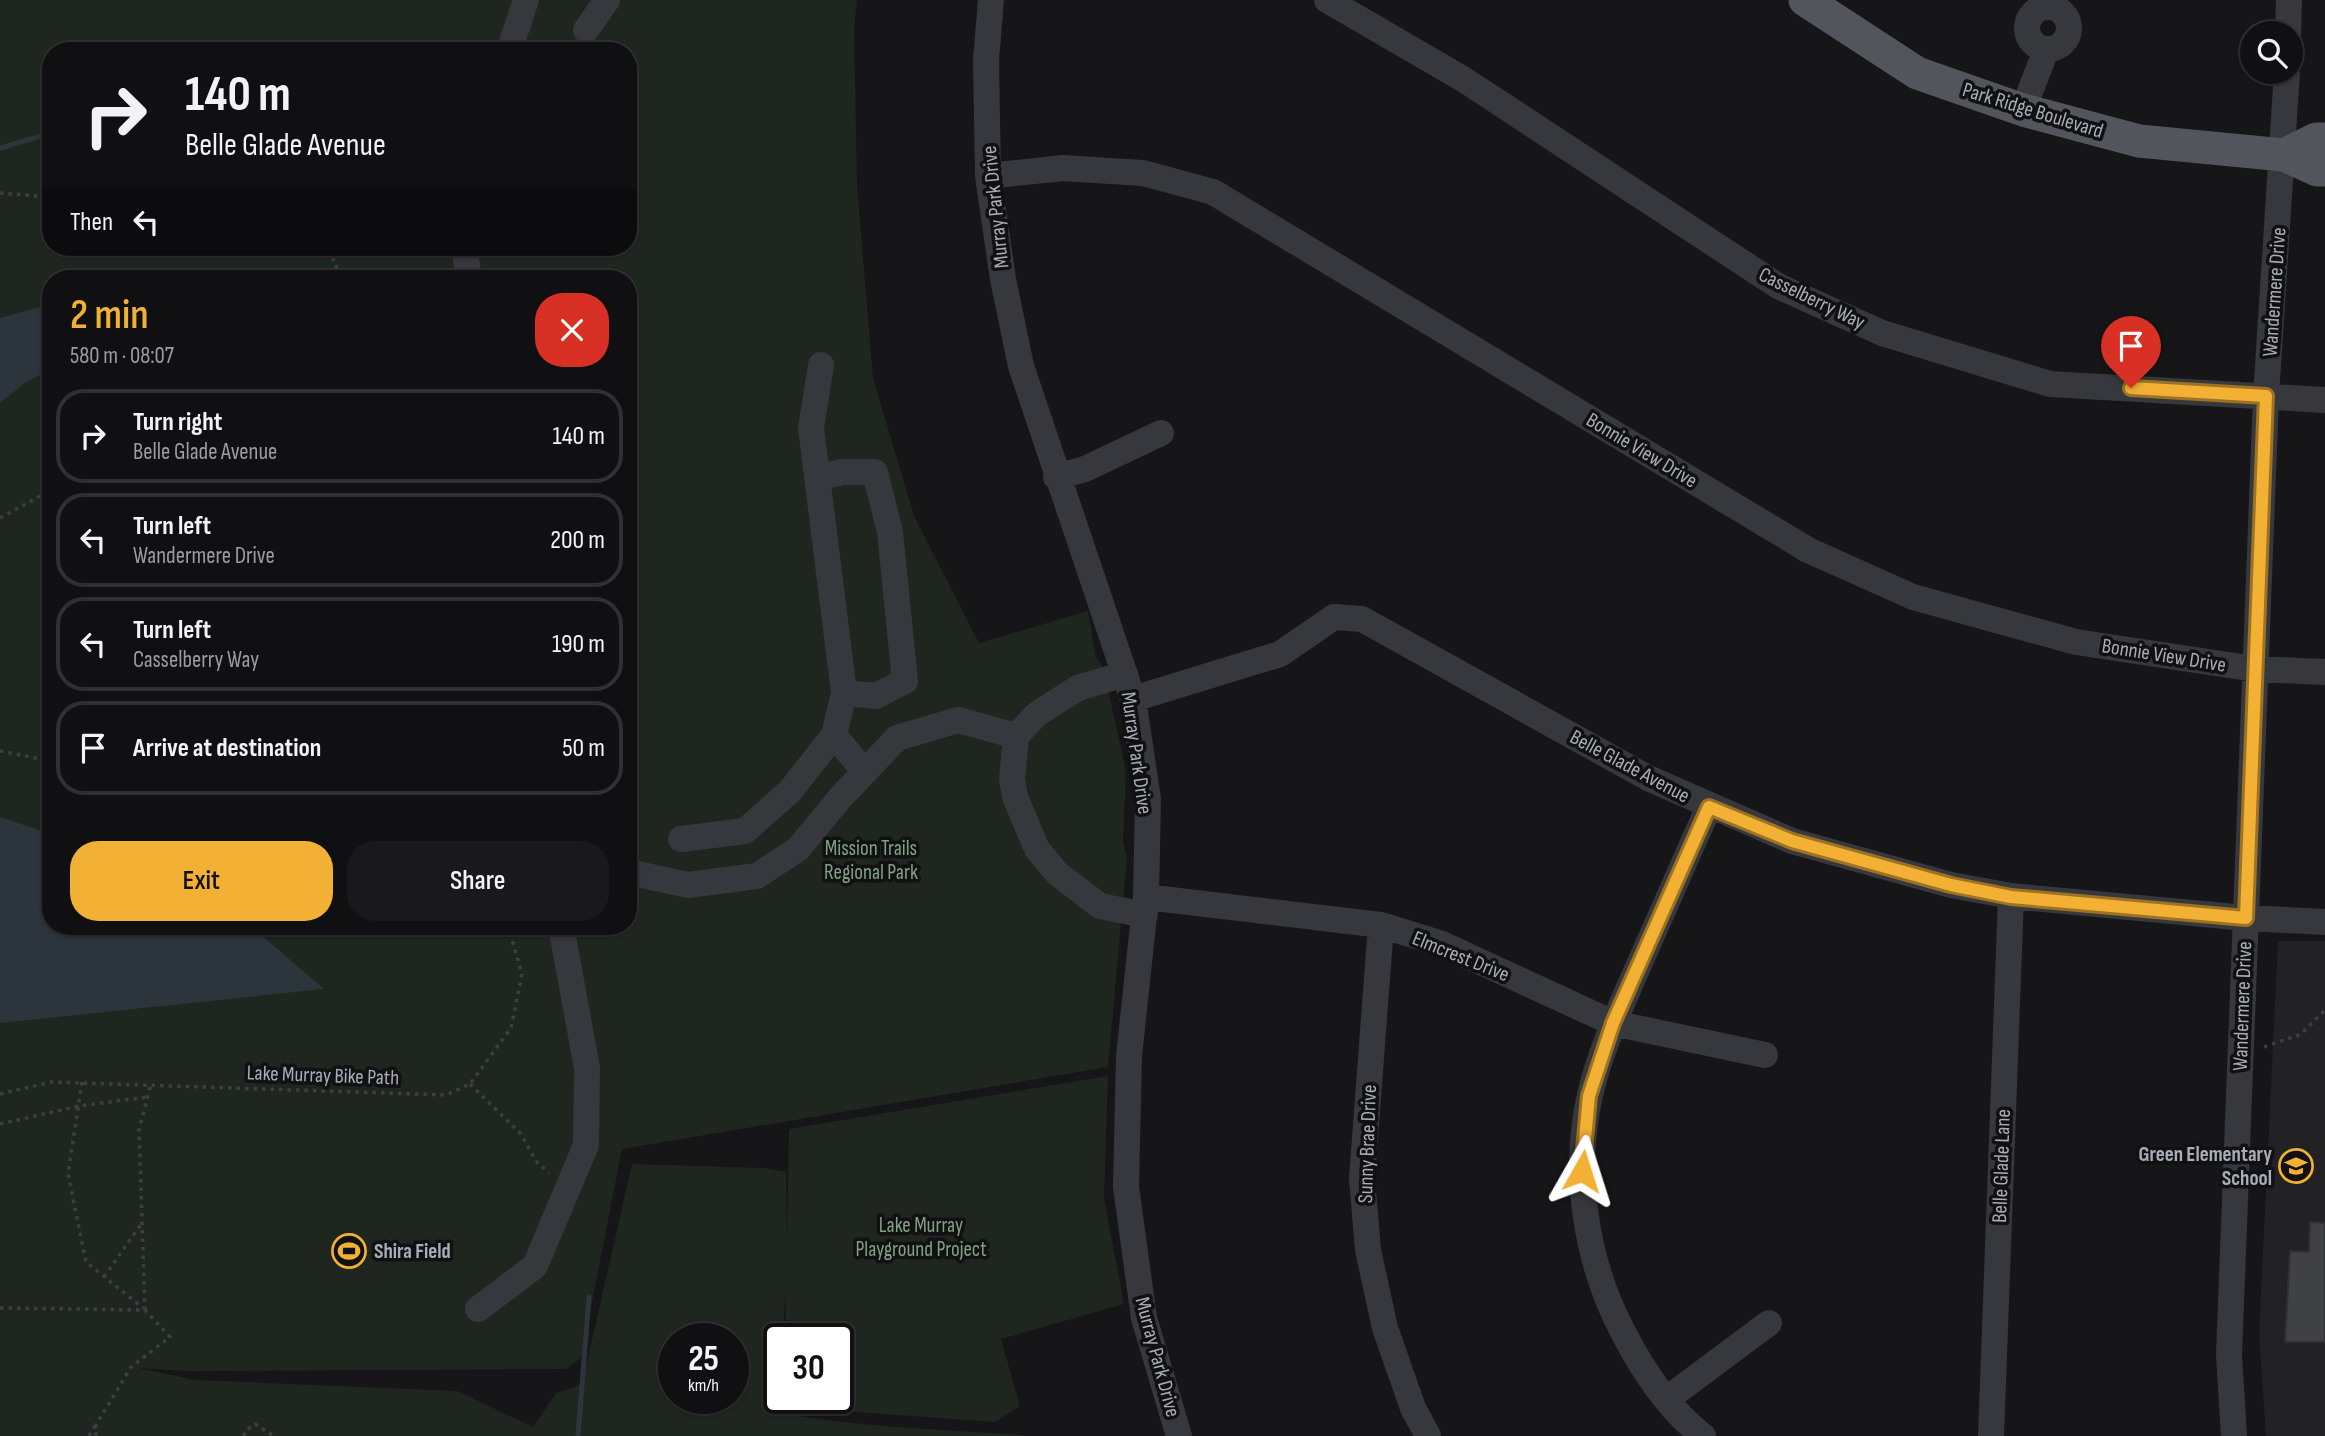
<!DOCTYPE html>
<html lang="en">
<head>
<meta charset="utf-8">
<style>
  :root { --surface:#101012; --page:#19191b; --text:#f1f3f6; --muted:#9c9d9f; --line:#303032; --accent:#f2b134 }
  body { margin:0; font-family:"Sofia Sans Condensed",sans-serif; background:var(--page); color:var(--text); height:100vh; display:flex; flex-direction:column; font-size:26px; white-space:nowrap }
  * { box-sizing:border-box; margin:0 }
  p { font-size:23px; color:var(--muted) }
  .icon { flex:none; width:38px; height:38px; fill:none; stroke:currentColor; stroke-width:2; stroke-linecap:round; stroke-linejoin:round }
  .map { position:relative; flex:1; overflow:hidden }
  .drawer { position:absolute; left:42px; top:270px; width:595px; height:665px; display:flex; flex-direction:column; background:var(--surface); border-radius:28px; box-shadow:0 2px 5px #0004,0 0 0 2px var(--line) }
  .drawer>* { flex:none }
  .hud { position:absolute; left:42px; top:42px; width:595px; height:214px; border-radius:28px; box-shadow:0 2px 5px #0004,0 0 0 2px var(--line); background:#101012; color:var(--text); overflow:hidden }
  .fabs { position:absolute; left:2240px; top:21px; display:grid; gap:14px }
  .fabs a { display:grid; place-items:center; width:63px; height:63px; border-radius:50%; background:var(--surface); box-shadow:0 2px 5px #0004,0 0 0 2px var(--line); font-size:35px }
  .speed { position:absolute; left:658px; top:1323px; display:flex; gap:14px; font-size:35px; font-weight:700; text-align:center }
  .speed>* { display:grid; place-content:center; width:91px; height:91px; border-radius:50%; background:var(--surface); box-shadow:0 2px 5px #0004,0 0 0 2px var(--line); line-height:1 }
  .speed small { font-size:18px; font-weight:400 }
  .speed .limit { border:4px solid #111; border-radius:10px; background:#fff; color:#111 }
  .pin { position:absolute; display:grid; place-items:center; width:60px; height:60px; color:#fff; margin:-72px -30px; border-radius:50% 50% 50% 0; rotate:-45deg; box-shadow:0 0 7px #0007 }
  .pin .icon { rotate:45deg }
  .me { position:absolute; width:77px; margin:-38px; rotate:6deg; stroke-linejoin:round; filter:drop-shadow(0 0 5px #0008) }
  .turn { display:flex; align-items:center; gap:24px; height:147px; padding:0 28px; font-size:32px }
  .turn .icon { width:91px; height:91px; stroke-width:2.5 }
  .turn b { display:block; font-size:49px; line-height:60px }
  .then { display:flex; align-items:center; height:66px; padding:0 28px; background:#0003; gap:14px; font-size:26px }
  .round { display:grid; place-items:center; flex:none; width:74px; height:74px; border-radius:28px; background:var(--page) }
  .headline { display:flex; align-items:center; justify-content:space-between; height:119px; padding:0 28px }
  h1 { font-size:42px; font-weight:600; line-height:52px; color:var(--accent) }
  .primary-button { display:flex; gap:14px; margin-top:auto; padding:14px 28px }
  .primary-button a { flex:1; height:80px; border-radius:28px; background:var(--accent); color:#111; font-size:28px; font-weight:600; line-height:80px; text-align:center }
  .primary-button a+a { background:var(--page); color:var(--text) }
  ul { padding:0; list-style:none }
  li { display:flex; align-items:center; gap:21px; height:94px; margin:0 14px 10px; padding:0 14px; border:4px solid var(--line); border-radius:28px }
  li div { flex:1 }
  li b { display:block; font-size:26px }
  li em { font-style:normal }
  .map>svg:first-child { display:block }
  .built { fill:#222225 }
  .green { fill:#1e261f; fill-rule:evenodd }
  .water { fill:#2c353c }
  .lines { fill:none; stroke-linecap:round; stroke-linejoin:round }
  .stream { stroke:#2c353c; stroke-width:5 }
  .building { fill:#404145; stroke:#303034; stroke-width:2 }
  .path { stroke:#3d3f44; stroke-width:3.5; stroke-dasharray:3.5 5; stroke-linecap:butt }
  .minor { stroke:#37383d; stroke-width:26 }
  .major { stroke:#53555c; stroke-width:33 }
  .route-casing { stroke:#9d7322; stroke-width:18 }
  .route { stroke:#f2b134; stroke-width:12 }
  .labels { text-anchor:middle; stroke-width:7; stroke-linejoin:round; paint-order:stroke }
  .street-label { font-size:21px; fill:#a8adb8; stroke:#111113 }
  .park-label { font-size:21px; fill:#7fa381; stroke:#111113 }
  .poi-label { font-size:21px; font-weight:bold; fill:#a8adb8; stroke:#111113; text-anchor:end }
</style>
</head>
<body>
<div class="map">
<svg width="2325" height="1436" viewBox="0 0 2325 1436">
  <rect width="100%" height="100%" fill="#161618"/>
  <path class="built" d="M 2278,941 L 2325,941 L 2325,1436 L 2266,1436 L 2259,1335 Z"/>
  <path class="green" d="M 0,0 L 857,0 L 854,29 L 857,185 L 873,378 L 914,516 L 979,643 L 1088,611 L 1096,657 L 1103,667 L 1126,771 L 1123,841 L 1127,858 L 1108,1067 L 622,1149 L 581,1358 L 566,1369 L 189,1371 L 138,1368 L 195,1380 L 457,1391 L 533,1427 L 556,1393 L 582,1384 L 632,1164 L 764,1168 L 786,1172 L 787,1243 L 789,1129 L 1108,1076 L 1104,1198 L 1124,1304 L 1001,1339 L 1020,1406 L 995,1422 L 785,1407 L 785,1398 L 838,1398 L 838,1339 L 786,1339 L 786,1292 L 782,1339 L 779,1339 L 776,1412 C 860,1428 946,1429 1031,1436 L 0,1436 ZM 51,51 L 628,51 L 628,247 L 51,247 ZM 51,278 L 628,278 L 628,926 L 51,926 ZM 674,1339 L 733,1339 L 733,1398 L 674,1398 Z"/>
  <path class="water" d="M 51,304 L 51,370 L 26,382 L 0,403 L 0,318 Z
    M 0,817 L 51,834 L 51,926 L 251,926 L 324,989 L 0,1023 Z"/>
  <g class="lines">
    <path class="stream" d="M 0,148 L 51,133
      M 578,1436 L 589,1297"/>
  </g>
  <path class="building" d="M 2310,1222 L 2325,1223 L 2325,1342 L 2285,1342 L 2290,1251 L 2309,1252 Z"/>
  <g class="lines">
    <path class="path" d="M 0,193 L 51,197
      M 319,247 L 335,261 L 339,278
      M 0,518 L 51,490
      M 0,751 L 51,761
      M 2264,1047 L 2301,1034 L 2325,1010
      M 82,1082 L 68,1174 L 86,1262 L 143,1308
      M 470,1084 L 521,1134 L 536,1161 L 549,1173
      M 0,1094 L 51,1082 L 446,1095 L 470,1084 L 511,1028 L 522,974 L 508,926
      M 0,1124 L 79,1106 L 148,1097
      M 104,1277 L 141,1224
      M 0,1308 L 145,1310 L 170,1337 L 131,1367 L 96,1425 L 96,1436
      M 145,1310 L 139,1130 L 151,1084
      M 89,1436 L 95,1426
      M 244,1436 L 245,1431 L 255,1424 L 274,1436"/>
    <path class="minor" d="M 991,0 L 986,60 L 988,176 L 1003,279 L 1021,366 L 1133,699 L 1148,799 L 1146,897 L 1129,1056 L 1126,1187 L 1144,1318 L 1179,1436
      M 1327,0 L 1463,79 L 1778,286 L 1882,333 L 2050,384 L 2325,400
      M2027 28a21 21 0 1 1 42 0a21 21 0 1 1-42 0Z
      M 586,30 L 607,0
      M 2288,33 L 2289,0
      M 509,51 L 526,0
      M 2023,110 L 2046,50
      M 988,176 L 1063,168 L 1143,173 L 1213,192 L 1808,550 L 1913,597 L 2076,642 L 2255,669 L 2325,672
      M 464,247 L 469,278
      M 821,365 L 811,428 L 844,693 L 834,735 L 865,772
      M 1056,477 L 1085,469 L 1161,433
      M 817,478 L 842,472 L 875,472 L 890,532 L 905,681 L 876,696 L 844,693
      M 1125,674 L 1078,688 L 1037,714 L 1016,736 L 1012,779 L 1015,797 L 1037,849 L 1058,874 L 1100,906 L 1145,915
      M 1133,699 L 1280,654 L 1334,617 L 1362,619 L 1648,778 L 1792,841 L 1951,885 L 2011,896 L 2246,918 L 2325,922
      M 681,839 L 745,831 L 790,791 L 834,735
      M 628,872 L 688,885 L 757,876 L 798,849 L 840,798 L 897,738 L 958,720 L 1016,736
      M 1146,897 L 1381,925 L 1442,944 L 1613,1023 L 1765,1055
      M 1381,925 L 1362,1178 L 1368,1250 L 1385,1328 L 1413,1408 L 1428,1436
      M 478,1309 L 535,1266 L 586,1145 L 587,1068 L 561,926
      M 1667,1399 L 1769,1323
      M 1703,1436 C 1669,1410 1642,1369 1623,1332 C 1586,1262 1572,1173 1590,1095 C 1600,1051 1620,1008 1638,967 C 1662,913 1685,860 1709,807
      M 1991,1436 L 2011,896
      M 2234,1436 L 2229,1355 L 2266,396 L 2287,72"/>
    <path class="major" d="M 1805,0 L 1917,73 L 2023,110 L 2139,141 L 2284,155 L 2317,170 L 2325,170
      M 2284,155 L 2316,139 L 2325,139"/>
  </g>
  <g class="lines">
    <g class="route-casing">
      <path id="route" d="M 1582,1171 L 1589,1096 L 1613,1023 L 1709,807 L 1792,841 L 1951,885 L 2011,897 L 2246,918 L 2266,396 L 2131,388"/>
    </g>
    <use href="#route" class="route"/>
  </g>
  <defs>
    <g id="school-ring" transform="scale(1.75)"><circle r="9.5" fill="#111113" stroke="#f2b134" stroke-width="1.5"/><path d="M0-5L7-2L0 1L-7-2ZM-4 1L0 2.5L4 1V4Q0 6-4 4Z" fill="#f2b134"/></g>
    <g id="stadium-ring" transform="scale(1.75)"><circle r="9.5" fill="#111113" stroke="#f2b134" stroke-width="1.5"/><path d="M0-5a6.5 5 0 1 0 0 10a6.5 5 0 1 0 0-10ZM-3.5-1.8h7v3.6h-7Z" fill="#f2b134"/></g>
  </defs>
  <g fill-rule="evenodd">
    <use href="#school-ring" x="2296" y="1166"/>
    <use href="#stadium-ring" x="349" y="1251"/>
  </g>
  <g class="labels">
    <g class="street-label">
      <text transform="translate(2033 110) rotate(17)" y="7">Park Ridge Boulevard</text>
      <text transform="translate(995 207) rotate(-96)" y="7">Murray Park Drive</text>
      <text transform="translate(2274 292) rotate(-86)" y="7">Wandermere Drive</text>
      <text transform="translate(1812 298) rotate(26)" y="7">Casselberry Way</text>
      <text transform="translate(1642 450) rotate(31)" y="7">Bonnie View Drive</text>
      <text transform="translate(2164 655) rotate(9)" y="7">Bonnie View Drive</text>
      <text transform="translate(1137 753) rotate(82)" y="7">Murray Park Drive</text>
      <text transform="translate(1630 766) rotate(28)" y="7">Belle Glade Avenue</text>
      <text transform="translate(1461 956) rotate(22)" y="7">Elmcrest Drive</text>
      <text transform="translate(2242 1006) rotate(-88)" y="7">Wandermere Drive</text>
      <text transform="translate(323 1075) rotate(2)" y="7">Lake Murray Bike Path</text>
      <text transform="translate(1367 1144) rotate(-88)" y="7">Sunny Brae Drive</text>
      <text transform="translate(2001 1166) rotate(-88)" y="7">Belle Glade Lane</text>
      <text transform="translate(1158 1357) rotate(75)" y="7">Murray Park Drive</text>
    </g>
    <g class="park-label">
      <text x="871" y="855">Mission Trails<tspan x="871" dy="24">Regional Park</tspan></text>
      <text x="921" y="1232">Lake Murray<tspan x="921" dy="24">Playground Project</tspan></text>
    </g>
    <g class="poi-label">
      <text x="2272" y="1161">Green Elementary<tspan x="2272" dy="24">School</tspan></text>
      <text x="374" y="1258" text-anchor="start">Shira Field</text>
    </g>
  </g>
</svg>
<div class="fabs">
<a><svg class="icon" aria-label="search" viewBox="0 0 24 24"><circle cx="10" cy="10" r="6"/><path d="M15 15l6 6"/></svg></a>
</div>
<div class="speed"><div>25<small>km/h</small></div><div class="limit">30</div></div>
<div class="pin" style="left:2131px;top:388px;background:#d93025"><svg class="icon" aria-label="arrive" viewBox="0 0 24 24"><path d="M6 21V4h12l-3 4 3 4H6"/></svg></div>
<svg class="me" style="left:1582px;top:1171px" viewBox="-20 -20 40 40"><path d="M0-17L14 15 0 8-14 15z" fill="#f2b134" stroke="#fff" stroke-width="4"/></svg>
<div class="hud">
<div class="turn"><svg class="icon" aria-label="right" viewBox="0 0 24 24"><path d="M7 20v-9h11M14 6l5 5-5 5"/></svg><div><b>140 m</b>Belle Glade Avenue</div></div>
<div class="then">Then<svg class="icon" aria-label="left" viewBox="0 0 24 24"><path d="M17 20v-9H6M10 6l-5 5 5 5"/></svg></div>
</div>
<section class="drawer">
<div class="headline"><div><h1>2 min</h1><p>580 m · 08:07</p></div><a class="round" style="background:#d93025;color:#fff"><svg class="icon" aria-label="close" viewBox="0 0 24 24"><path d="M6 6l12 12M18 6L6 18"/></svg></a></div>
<ul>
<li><svg class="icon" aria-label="right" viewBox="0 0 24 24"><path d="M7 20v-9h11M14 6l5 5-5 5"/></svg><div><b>Turn right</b><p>Belle Glade Avenue</p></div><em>140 m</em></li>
<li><svg class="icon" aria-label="left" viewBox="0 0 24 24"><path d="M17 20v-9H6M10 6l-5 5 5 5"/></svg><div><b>Turn left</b><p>Wandermere Drive</p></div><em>200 m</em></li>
<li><svg class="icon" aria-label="left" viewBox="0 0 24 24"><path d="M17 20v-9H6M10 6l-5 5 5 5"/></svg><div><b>Turn left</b><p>Casselberry Way</p></div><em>190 m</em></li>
<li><svg class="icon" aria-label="arrive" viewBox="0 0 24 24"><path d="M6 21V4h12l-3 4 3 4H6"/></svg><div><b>Arrive at destination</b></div><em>50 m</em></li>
</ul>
<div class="primary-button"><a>Exit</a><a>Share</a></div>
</section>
</div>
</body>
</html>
